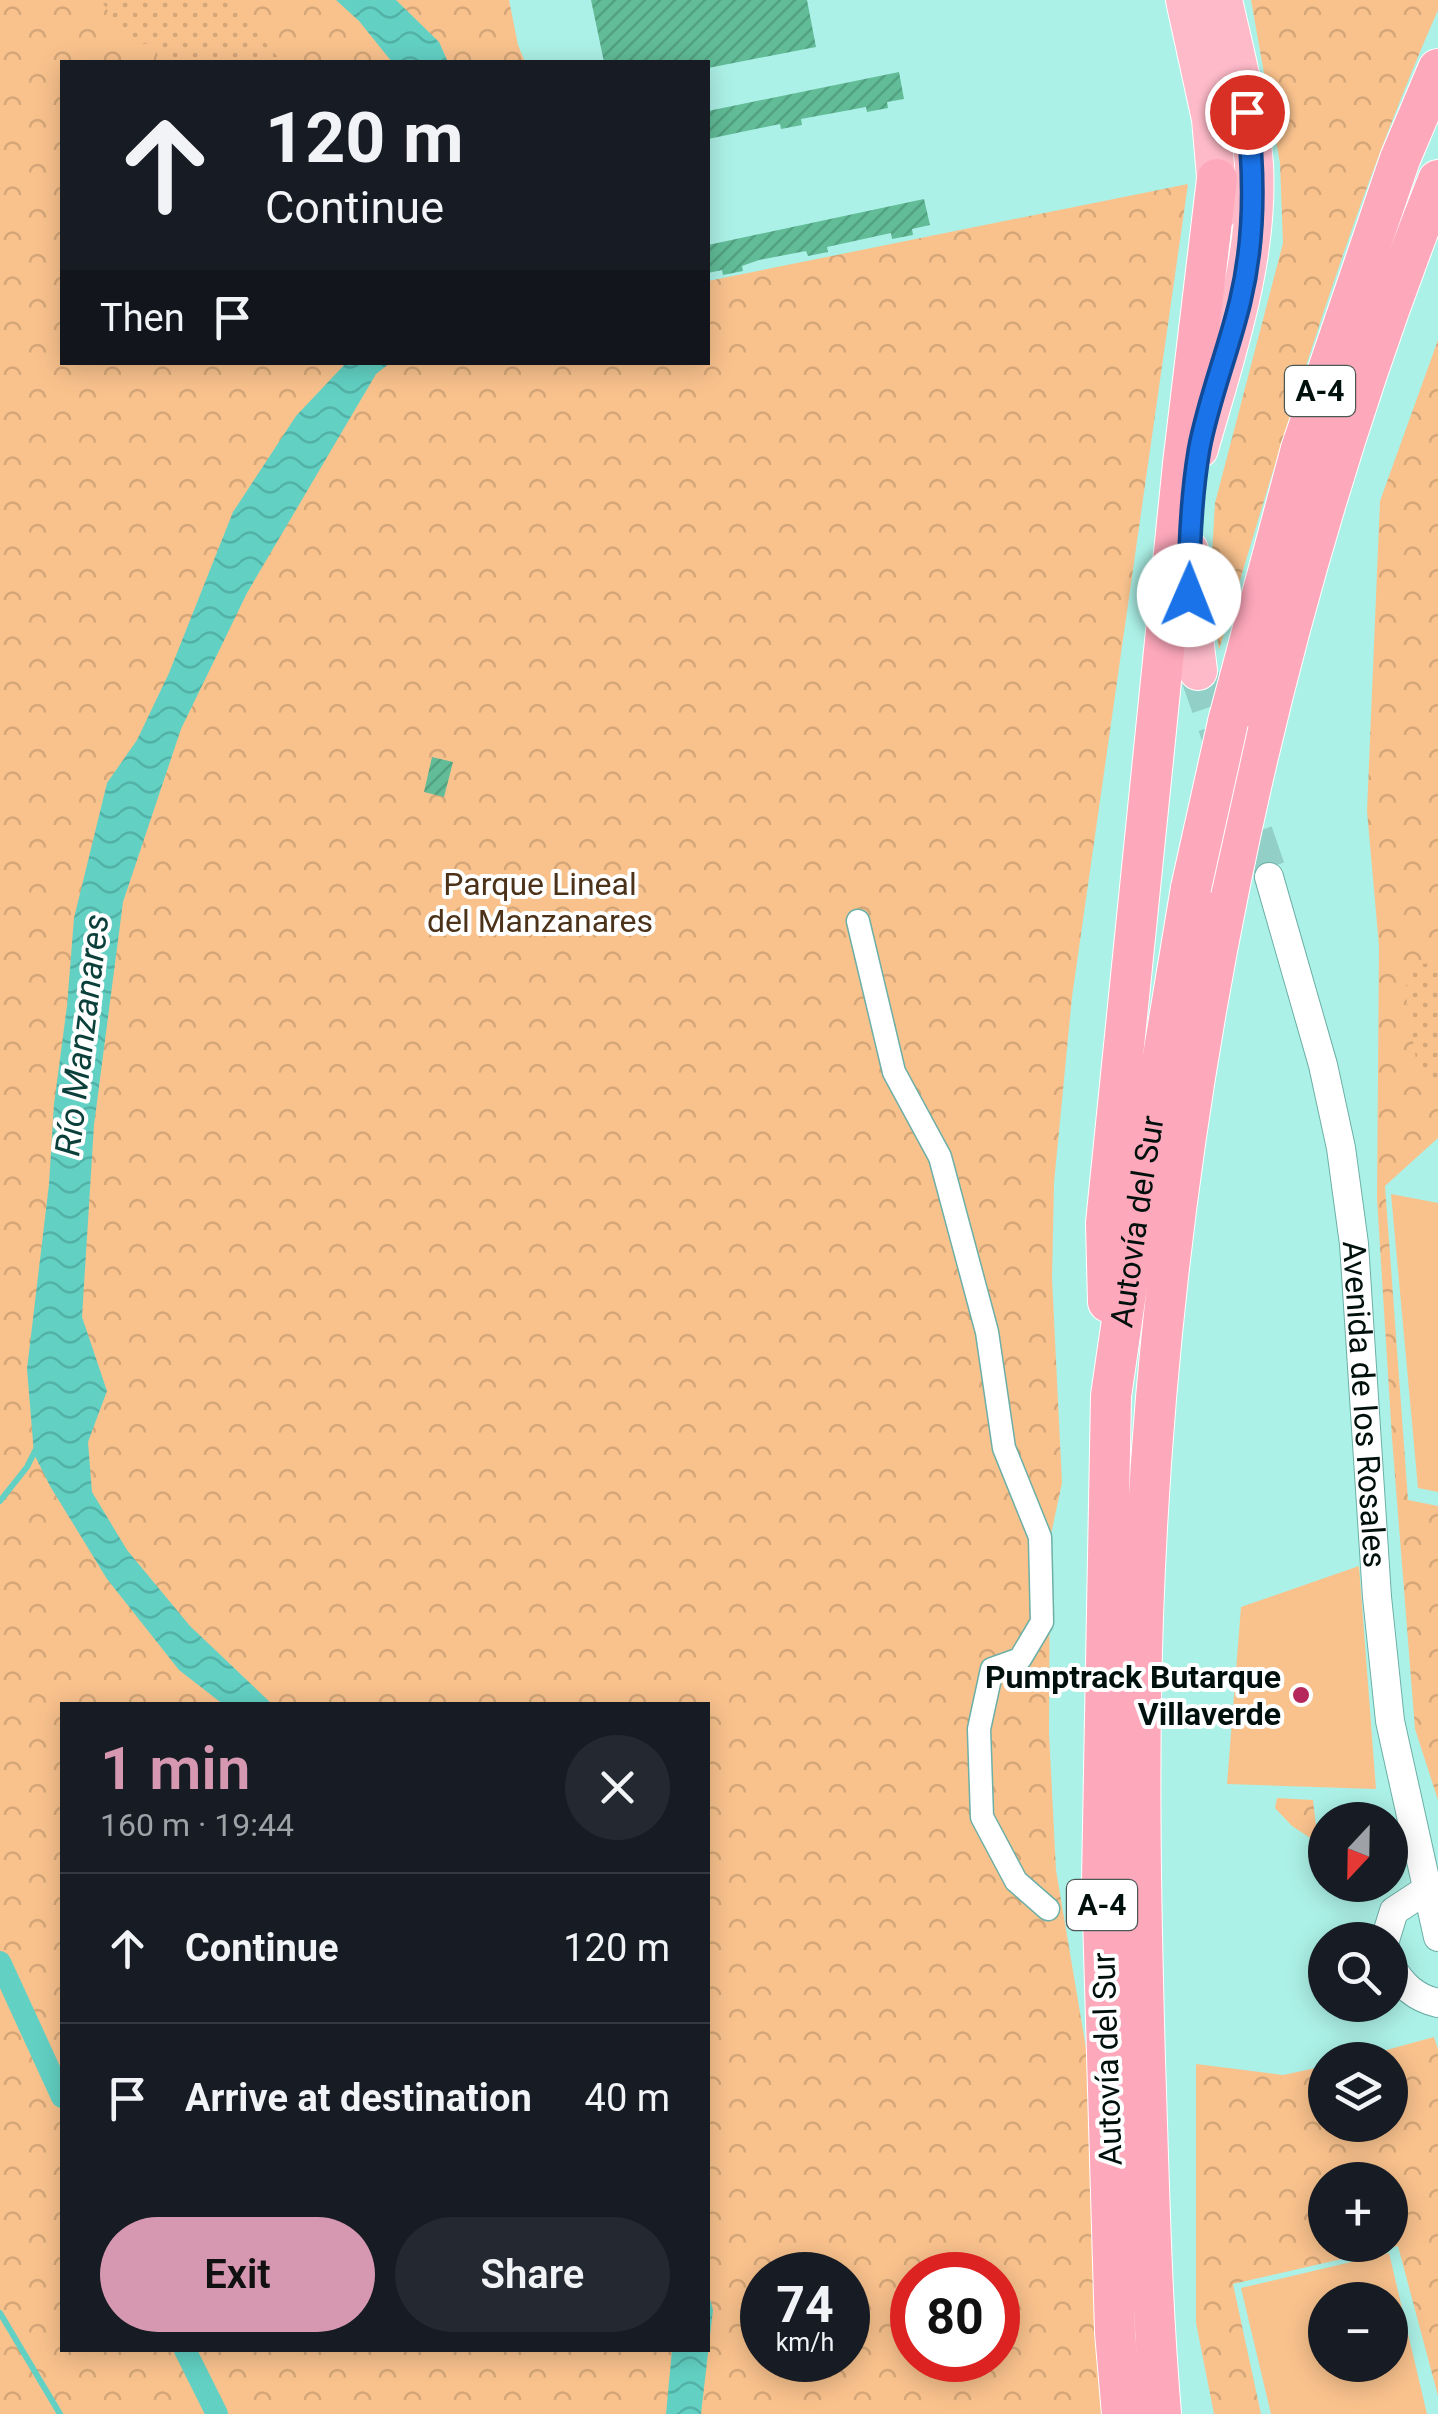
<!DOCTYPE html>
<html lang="en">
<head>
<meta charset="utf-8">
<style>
  :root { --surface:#171b24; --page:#242831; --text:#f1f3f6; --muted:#9ea1a6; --line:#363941; --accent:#d698b0 }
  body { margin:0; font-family:Roboto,sans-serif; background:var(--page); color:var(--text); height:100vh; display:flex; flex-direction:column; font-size:38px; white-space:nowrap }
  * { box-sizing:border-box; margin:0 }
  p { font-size:32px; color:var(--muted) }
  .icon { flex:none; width:55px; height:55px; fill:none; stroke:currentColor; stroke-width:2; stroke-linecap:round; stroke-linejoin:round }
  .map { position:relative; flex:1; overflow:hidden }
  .sheet { position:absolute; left:60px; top:1702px; width:650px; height:650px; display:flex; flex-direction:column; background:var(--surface); border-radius:0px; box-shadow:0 5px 25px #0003 }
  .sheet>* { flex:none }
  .banner { position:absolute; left:60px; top:60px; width:650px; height:305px; border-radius:0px; box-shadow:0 5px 25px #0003; background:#171b24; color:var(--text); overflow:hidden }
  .needle { width:65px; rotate:202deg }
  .controls { position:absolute; left:1308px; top:1802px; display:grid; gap:20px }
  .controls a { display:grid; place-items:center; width:100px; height:100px; border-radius:50%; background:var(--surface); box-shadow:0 5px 25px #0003; font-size:50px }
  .speed { position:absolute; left:740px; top:2252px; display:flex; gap:20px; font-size:50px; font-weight:700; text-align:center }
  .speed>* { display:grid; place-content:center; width:130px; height:130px; border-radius:50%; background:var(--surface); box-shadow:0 5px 25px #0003; line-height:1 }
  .speed small { font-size:25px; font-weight:400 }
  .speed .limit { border:15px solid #d22; background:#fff; color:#111 }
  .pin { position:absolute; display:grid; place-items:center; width:85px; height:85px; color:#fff; margin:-42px; border:5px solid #fff; border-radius:50%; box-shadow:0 2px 10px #0007 }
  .me { position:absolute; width:110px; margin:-55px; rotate:1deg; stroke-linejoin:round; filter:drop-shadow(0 0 8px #0008) }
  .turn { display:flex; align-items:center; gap:35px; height:210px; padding:0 40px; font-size:45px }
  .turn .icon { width:130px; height:130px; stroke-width:2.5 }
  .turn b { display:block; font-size:70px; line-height:85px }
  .then { display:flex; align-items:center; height:95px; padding:0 40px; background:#0003; gap:20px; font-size:38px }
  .round { display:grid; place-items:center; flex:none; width:105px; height:105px; border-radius:52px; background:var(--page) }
  .head { display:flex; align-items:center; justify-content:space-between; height:170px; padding:0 40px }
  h1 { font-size:60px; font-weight:600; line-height:75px; color:var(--accent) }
  .cta { display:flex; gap:20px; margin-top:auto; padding:20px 40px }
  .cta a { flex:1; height:115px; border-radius:60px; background:var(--accent); color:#111; font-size:40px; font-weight:600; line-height:115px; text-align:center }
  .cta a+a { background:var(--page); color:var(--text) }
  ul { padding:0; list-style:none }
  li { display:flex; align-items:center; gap:30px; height:150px; padding:0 40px; border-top:2px solid var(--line) }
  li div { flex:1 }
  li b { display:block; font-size:38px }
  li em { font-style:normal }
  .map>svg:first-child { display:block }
  .grass { fill:#f9c28d; fill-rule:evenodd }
  .park { fill:url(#park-crowns); fill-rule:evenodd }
  .garden { fill:url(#garden-dots) }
  .water { fill:url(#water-waves) }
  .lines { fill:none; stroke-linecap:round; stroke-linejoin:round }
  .stream { stroke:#62d1c4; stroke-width:6 }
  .canal { stroke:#62d1c4; stroke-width:22 }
  .building { fill:url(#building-hatch) }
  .trunk-tunnel { stroke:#92cfc6; stroke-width:38; stroke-dasharray:38 19; stroke-linecap:butt }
  .minor-casing { stroke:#6cafa6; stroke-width:25 }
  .tertiary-casing { stroke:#6cafa6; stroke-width:30 }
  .trunk-casing { stroke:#fff; stroke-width:40 }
  .motorway-casing { stroke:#fff; stroke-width:42 }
  .minor { stroke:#fff; stroke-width:22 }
  .tertiary { stroke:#fff; stroke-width:28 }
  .trunk { stroke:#febac8; stroke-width:38 }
  .motorway { stroke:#fea8bb; stroke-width:40 }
  .motorway-bridge-casing { stroke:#fff; stroke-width:42; stroke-linecap:butt }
  .motorway-bridge { stroke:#fea8bb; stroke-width:40 }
  .route-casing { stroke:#114b97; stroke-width:25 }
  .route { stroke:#1a73e8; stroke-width:18 }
  .poi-dot { fill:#b6285b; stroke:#fff; stroke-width:4 }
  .labels { text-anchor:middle; stroke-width:8; stroke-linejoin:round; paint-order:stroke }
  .shield { fill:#fff; stroke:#4c5856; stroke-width:2.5 }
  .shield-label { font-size:30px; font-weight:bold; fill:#00100d }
  .park-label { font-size:32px; fill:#4c3219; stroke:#fff }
  .street-label { font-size:32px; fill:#00100d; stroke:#fff }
  .poi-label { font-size:32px; font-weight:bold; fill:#00100d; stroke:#fff; text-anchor:end }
  .water-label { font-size:35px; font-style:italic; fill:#0a3f3a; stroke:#fff }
</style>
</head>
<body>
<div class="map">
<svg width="1438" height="2414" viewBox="0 0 1438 2414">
  <defs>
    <pattern id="park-crowns" width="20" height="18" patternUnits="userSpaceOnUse" patternTransform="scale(2.5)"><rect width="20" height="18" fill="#f9c28d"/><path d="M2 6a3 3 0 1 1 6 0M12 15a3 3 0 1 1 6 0" fill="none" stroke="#d4a678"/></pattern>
    <pattern id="garden-dots" width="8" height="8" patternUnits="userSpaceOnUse" patternTransform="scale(2.5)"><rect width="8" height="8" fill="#f9c28d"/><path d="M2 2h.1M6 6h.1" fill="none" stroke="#d4a678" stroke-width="1.8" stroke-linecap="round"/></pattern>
    <pattern id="water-waves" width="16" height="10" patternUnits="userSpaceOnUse" patternTransform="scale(2.5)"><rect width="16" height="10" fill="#62d1c4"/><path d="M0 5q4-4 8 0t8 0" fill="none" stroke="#53b2a7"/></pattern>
    <pattern id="building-hatch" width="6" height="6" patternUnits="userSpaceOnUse" patternTransform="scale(2.5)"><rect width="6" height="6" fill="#61bc97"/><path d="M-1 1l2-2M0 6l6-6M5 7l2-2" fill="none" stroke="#52a181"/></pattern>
  </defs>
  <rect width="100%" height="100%" fill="#acf1e7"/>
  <path class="grass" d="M 1391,1194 L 1438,1203 L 1438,1492 L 1418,1488 Z
    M 1359,1566 L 1376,1789 L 1227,1784 L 1241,1607 Z
    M 1389,2253 L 1427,2414 L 1271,2414 L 1241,2288 ZM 1390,2300 L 1390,2365 L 1325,2365 L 1325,2300 Z"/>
  <path class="park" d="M 0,0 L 509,0 L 518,45 L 525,62 L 62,62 L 62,362 L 708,362 L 708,281 L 1188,184 L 1072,997 L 1054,1183 L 1052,1278 L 1062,1483 L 1050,1539 L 1049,1733 L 1056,1870 L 1091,2078 L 1113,2414 L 0,2414 ZM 62,1705 L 708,1705 L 708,2350 L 62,2350 ZM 762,2275 L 848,2275 L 848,2360 L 762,2360 ZM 912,2275 L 998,2275 L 998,2360 L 912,2360 Z
    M 1251,0 L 1438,0 L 1438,10 C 1347,217 1284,434 1219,650 L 1210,587 L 1215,503 L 1283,243 L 1280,163 Z
    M 1438,340 L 1438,1138 L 1385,1186 L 1408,1500 L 1438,1506 L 1438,1800 L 1415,1729 L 1392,1438 L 1377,1199 L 1379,946 L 1367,811 L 1380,501 Z
    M 1277,1798 L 1313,1800 L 1318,1843 L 1292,1826 L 1275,1808 Z
    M 1434,2037 L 1438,2049 L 1438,2396 L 1398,2246 L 1233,2284 L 1261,2414 L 1214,2414 L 1196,2323 L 1196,2064 L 1283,2075 L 1325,2066 L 1325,2125 L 1390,2125 L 1390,2060 L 1350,2060 ZM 1390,2180 L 1390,2245 L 1325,2245 L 1325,2180 Z"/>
  <path class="garden" d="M 101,0 L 229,0 L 282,62 L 157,62 L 153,42 L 131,47 Z
    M 1438,963 L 1438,1084 L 1425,1079 L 1417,1066 L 1405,990 L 1414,964 Z"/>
  <path class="water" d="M 336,0 L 396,0 L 439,42 L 448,62 L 392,62 L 359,21 Z
    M 346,363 L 390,363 L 376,374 L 247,593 L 181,729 L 123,902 L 94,1125 L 82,1317 L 107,1391 L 88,1442 L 92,1492 L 127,1550 L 190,1626 L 273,1705 L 224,1705 L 179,1670 L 107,1579 L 50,1486 L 34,1454 L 27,1369 L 49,1184 L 54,1104 L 67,1006 L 74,918 L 107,783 L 137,740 L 169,673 L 233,512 L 296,416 Z
    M 708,2292 L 713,2310 L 701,2414 L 666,2414 L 672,2350 L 708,2350 Z"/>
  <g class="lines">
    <path class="stream" d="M 0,1501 L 27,1467 L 36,1449
      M 0,2313 L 60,2414"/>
    <path class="canal" d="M 0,1962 L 62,2097
      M 185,2350 L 217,2414"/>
  </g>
  <path class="building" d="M 591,0 L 807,0 L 816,47 L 708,68 L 708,62 L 604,62 Z
    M 899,72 L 904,99 L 887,102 L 888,108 L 867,112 L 866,107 L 801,119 L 802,125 L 781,129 L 780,124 L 708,139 L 708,111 Z
    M 924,199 L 930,225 L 912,229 L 913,235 L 892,239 L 891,233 L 827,247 L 828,252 L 808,256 L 806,251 L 759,260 L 742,266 L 743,271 L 723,275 L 722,270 L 708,273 L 708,245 Z
    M 432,757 L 453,762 L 444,797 L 424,792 Z"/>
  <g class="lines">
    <path class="trunk-tunnel" d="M 1198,671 L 1269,877"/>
    <g class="minor-casing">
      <path id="minor" d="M 858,921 L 894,1072 L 940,1157 L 987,1332 L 1004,1448 L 1040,1537 L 1042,1622 L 1020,1659 L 992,1669 L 979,1729 L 982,1817 L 1016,1881 L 1048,1909"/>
    </g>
    <g class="tertiary-casing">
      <g id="tertiary">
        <path id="s1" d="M 1269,877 L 1323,1065 L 1341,1148 L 1354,1244 L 1377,1597 L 1390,1721 L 1438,1937"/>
        <path d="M 1385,1940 L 1394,1911 L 1426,1890 L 1438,1892"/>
        <path d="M 1390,1965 C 1402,1985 1415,1998 1438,2003"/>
      </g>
    </g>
    <g class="trunk-casing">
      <path id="trunk" d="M 1185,0 L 1211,119 L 1219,211
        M 1199,449 C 1225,357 1259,262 1254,165 C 1250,109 1235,54 1223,0
        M 1189,550 L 1189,595 L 1198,671"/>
    </g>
    <g class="motorway-casing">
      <g id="motorway">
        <path d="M 1228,722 L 1301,449 L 1400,159 L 1438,69"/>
        <path d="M 1108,1302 L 1106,1223 L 1183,464 L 1217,179"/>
        <path id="s2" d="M 1122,2414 L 1115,2332 L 1102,1881 L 1111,1396 L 1143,1176 L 1191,888"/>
        <path d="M 1161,2414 C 1151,2296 1149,2179 1145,2061 C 1141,1913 1138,1764 1143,1616 C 1160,1130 1259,632 1438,180"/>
      </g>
    </g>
    <use href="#minor" class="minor"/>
    <use href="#tertiary" class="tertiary"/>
    <use href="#trunk" class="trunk"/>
    <use href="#motorway" class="motorway"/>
    <g class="motorway-bridge-casing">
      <path id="motorway-bridge" d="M 1191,888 L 1228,722"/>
    </g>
    <use href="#motorway-bridge" class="motorway-bridge"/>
  </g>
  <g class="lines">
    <g class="route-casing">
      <path id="route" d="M 1189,595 C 1189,547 1191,498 1199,450 C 1208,401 1228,352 1240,302 C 1255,240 1255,176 1247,112"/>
    </g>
    <use href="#route" class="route"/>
  </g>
  <circle class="poi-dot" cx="1301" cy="1695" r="10"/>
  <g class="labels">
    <g class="shield">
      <rect x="1285" y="366" width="70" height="50" rx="8"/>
      <rect x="1067" y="1880" width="70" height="50" rx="8"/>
    </g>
    <g class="shield-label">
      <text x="1320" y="401">A-4</text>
      <text x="1102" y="1915">A-4</text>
    </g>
    <g class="park-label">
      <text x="540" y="895">Parque Lineal<tspan x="540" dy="37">del Manzanares</tspan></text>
    </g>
    <g class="street-label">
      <text dy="11" stroke="none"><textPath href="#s2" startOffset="1195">Autovía del Sur</textPath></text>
      <text dy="11" stroke="none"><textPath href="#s1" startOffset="538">Avenida de los Rosales</textPath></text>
      <text transform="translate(1107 2059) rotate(-92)" y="11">Autovía del Sur</text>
    </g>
    <g class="poi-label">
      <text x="1281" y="1688">Pumptrack Butarque<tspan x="1281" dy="37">Villaverde</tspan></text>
    </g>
    <g class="water-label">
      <text transform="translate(82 1035) rotate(-83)" y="12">Río Manzanares</text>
    </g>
  </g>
</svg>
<div class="controls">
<a><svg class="needle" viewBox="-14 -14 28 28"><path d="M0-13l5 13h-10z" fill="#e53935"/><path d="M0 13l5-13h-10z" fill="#9ea1a6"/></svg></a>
<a><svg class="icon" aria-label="search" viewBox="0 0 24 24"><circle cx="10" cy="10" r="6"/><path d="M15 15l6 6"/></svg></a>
<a><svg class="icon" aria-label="layers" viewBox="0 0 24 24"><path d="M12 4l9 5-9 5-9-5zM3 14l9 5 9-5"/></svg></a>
<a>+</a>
<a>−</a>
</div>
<div class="speed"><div>74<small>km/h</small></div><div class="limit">80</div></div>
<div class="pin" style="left:1247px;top:112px;background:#d93025"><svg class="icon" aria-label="arrive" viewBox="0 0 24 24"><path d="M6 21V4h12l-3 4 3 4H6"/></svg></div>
<svg class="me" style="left:1189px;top:595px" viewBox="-20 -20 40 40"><circle r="19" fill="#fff"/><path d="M0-13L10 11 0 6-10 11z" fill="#1a73e8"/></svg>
<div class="banner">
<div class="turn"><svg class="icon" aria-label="ahead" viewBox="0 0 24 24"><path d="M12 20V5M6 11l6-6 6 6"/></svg><div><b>120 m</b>Continue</div></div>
<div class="then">Then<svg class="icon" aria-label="arrive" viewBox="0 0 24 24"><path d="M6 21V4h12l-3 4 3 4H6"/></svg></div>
</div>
<section class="sheet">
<div class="head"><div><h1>1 min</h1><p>160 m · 19:44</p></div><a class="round"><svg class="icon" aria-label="close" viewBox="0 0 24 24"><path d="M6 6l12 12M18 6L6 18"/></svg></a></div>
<ul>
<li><svg class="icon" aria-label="ahead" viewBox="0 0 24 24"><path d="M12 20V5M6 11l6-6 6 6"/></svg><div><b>Continue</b></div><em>120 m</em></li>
<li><svg class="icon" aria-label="arrive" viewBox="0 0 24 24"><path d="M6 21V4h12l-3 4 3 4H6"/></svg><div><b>Arrive at destination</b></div><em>40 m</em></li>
</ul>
<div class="cta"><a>Exit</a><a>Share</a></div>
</section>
</div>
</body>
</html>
